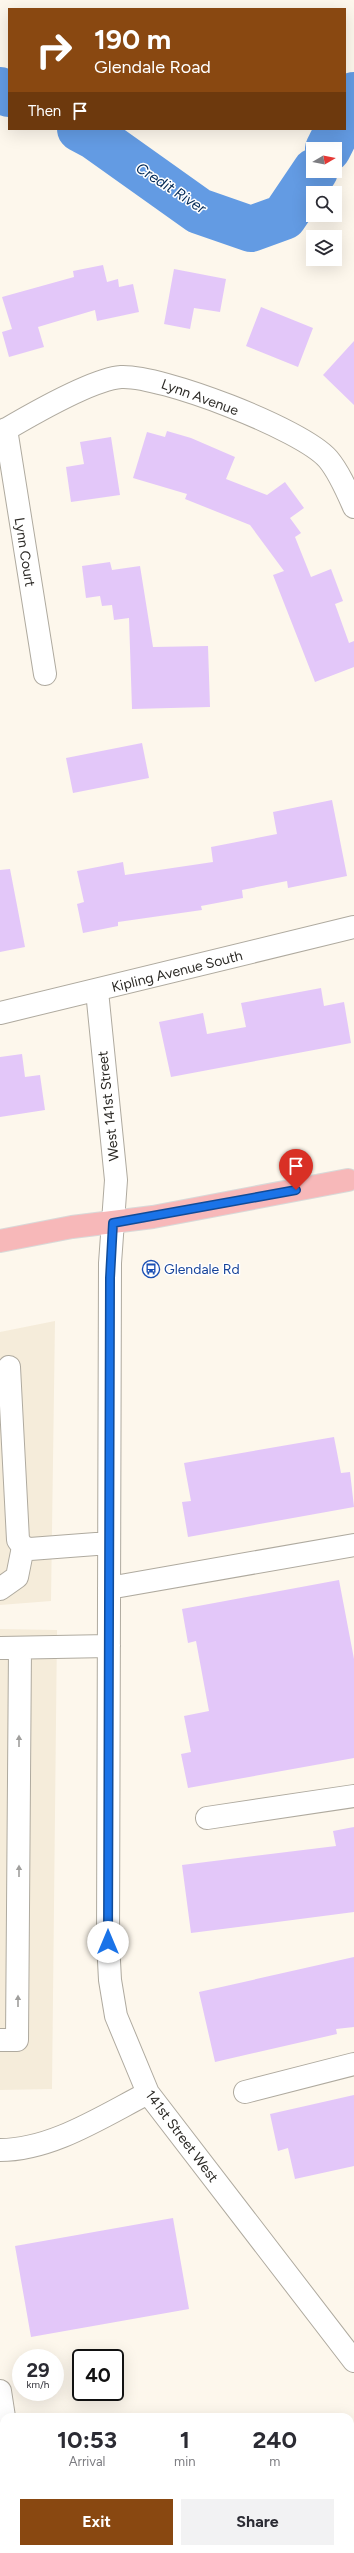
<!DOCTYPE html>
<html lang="en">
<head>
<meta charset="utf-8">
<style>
  :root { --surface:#fff; --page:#f2f2f3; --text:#2b2b33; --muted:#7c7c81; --accent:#894811 }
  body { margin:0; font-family:Figtree,sans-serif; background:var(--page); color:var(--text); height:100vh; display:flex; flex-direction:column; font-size:15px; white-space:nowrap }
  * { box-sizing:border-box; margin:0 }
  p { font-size:13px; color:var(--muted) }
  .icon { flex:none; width:22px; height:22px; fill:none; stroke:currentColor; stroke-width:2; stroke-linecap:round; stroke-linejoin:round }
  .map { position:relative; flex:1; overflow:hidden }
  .details { position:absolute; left:0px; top:2413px; width:354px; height:140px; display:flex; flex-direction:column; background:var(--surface); border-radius:12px 12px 0 0; box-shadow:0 4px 16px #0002 }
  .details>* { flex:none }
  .top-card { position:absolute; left:8px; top:8px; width:338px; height:122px; border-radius:0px; box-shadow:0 4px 16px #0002; background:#894811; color:#fff; overflow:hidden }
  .needle { width:26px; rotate:80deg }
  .controls { position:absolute; left:306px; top:142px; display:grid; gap:8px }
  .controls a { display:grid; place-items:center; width:36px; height:36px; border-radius:0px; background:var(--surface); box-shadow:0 4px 16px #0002; font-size:20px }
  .speed { position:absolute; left:12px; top:2349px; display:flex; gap:8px; font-size:20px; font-weight:700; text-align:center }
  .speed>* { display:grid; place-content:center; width:52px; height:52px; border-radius:50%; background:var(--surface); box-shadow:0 4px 16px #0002; line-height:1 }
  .speed small { font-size:10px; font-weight:400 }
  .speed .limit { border:2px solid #111; border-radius:6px; background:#fff; color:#111 }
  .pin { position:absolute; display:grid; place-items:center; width:34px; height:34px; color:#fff; margin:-41px -17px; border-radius:50% 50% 50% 0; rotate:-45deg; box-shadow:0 0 4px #0007 }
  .pin .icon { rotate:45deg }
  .me { position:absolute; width:44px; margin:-22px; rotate:0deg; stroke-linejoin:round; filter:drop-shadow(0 0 3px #0008) }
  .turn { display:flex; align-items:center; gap:14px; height:84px; padding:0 20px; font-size:18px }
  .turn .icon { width:52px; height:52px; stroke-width:2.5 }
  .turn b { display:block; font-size:28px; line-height:34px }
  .then { display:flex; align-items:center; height:38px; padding:0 20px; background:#0003; gap:8px; font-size:15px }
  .eta { display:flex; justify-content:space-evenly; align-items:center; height:68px; text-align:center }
  .eta b { font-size:24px; font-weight:700; line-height:28px }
  .primary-button { display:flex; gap:8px; margin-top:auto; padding:8px 20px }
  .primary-button a { flex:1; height:46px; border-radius:0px; background:var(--accent); color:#fff; font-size:16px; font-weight:700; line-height:46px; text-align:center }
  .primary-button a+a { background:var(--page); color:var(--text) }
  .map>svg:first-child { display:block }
  .built { fill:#f5ecda }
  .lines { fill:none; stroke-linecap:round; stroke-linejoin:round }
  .river { stroke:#639be3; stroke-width:46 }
  .building { fill:#e3c7f9 }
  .minor-casing { stroke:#afaa9f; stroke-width:24 }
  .major-casing { stroke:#d9d9d8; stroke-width:24 }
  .minor { stroke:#fff; stroke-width:22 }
  .major { stroke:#f7b8b9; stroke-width:22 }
  .oneway { fill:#a09f9d }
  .route-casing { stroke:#114b97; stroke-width:10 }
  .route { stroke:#1a73e8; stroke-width:7 }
  .labels { text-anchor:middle; stroke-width:3; stroke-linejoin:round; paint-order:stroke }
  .street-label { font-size:14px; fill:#2c2a26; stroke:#fff }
  .transit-label { font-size:14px; fill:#164399; stroke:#fff; text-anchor:start }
  .water-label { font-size:15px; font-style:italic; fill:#042b58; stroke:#fff }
</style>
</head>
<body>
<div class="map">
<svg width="354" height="2553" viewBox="0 0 354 2553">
  <rect width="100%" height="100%" fill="#fdf7ec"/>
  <path class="built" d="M 55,1321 L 51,1601 L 0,1605 L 0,1332 Z
    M 0,1629 L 57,1630 L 52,2089 L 0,2090 Z"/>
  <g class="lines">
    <path class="river" d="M 0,90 L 9,94
      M 345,114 L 354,95
      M 80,129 L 95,137 L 199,211 L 251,229 L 284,217 L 315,171
      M 328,149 L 338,129"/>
  </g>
  <path class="building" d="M 103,265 L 107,282 L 118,279 L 119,287 L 133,284 L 139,312 L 97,321 L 95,310 L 38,327 L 44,347 L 9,357 L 2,332 L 12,329 L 2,297 L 74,277 L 73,271 Z
    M 174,269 L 226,279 L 220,312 L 194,308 L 190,329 L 164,324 Z
    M 261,307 L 313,328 L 298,367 L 246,346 Z
    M 354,341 L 354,405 L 323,375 Z
    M 167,431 L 191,438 L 235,457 L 226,479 L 267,495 L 285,482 L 304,508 L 290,518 L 301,533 L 295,537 L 311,577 L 331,569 L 343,601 L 335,604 L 349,643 L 354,641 L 354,667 L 315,682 L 273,575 L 284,571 L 250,525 L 185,499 L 187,494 L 133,478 L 147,432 L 165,437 Z
    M 111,437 L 120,495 L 71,502 L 66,467 L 84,464 L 80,442 Z
    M 110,562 L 112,570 L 140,566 L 153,647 L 208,646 L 210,707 L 132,709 L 129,618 L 114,620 L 112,605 L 102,606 L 100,596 L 86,598 L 82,566 Z
    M 142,743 L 149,778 L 73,793 L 66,758 Z
    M 332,800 L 347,876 L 288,888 L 287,881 L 242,890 L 243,898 L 201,906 L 202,910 L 118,922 L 118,926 L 83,933 L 77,904 L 84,902 L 77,871 L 123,862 L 125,875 L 213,862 L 211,847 L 277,834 L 273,812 Z
    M 10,869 L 25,947 L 0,952 L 0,870 Z
    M 321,988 L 324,1006 L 344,1002 L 351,1043 L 171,1077 L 159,1022 L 203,1013 L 207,1034 L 246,1027 L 241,1003 Z
    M 22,1054 L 25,1077 L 40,1075 L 45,1110 L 0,1117 L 0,1057 Z
    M 334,1437 L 341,1473 L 350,1472 L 354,1507 L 188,1537 L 182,1502 L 191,1501 L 184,1463 Z
    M 339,1580 L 354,1659 L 354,1758 L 188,1788 L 181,1754 L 191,1752 L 184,1716 L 209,1711 L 196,1641 L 188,1643 L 182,1609 Z
    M 354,1827 L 354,1912 L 191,1933 L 182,1865 L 336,1846 L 333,1831 Z
    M 354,1957 L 354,2027 L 336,2029 L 337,2034 L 215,2062 L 199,1992 Z
    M 354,2095 L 354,2166 L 295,2179 L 288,2148 L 278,2151 L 270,2114 Z
    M 173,2218 L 189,2309 L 31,2337 L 15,2246 Z"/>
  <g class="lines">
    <g class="minor-casing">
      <path id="minor" d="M 6,429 L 45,674
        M 0,433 C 27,417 93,379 121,377 C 161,375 302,429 328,459 C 339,472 347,491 354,507
        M 97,991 L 116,1180 L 110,1263 L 108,1942 L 110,1980 L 116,2016 L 148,2093 L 354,2361
        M 0,1013 L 354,927
        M 9,1367 L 18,1540 L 23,1547 L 30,1549 L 109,1543
        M 109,1588 L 354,1545
        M 0,1589 L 17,1577 L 23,1547
        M 0,1648 L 109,1646
        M 207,1818 L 354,1796
        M 0,2040 L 17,2040 L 20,1648
        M 245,2092 L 354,2064
        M 0,2150 C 52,2150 103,2116 148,2093
        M 0,2391 L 4,2417
        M 0,2503 L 4,2502
        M 26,2549 L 31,2553"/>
    </g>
    <g class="major-casing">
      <path id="major" d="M 0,1241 L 72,1227 L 153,1217 L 348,1180"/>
    </g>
    <use href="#minor" class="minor"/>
    <use href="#major" class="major"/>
  </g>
  <defs><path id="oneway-solid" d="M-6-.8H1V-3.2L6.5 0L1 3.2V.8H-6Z"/></defs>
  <g class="oneway">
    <use href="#oneway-solid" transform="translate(19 1741) rotate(-90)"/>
    <use href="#oneway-solid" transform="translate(19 1871) rotate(-90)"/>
    <use href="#oneway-solid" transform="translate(18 2001) rotate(-90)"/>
  </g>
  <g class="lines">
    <g class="route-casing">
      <path id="route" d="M 108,1942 L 110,1278 L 113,1223 L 296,1190"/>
    </g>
    <use href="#route" class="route"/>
  </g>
  <defs>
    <g id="bus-ring" transform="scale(0.9)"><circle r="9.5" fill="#fff" stroke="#1a4fb4" stroke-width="1.5"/><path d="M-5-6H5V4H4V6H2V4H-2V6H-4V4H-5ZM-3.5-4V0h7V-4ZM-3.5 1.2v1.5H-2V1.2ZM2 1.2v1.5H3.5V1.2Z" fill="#1a4fb4"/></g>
  </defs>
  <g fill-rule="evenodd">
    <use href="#bus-ring" x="151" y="1269"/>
  </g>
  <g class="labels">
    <g class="street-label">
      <text transform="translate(200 397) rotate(20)" y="5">Lynn Avenue</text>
      <text transform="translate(25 552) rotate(81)" y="5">Lynn Court</text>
      <text transform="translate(177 971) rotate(-14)" y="5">Kipling Avenue South</text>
      <text transform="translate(108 1106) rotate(-96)" y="5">West 141st Street</text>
      <text transform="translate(182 2136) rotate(53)" y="5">141st Street West</text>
    </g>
    <g class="transit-label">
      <text x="164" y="1274">Glendale Rd</text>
    </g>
    <g class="water-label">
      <text transform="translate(171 188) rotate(33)" y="5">Credit River</text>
    </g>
  </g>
</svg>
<div class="controls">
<a><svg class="needle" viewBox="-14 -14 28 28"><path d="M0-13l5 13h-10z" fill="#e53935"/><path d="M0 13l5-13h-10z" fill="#7c7c81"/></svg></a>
<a><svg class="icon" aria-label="search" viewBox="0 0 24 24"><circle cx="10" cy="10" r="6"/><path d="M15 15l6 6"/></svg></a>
<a><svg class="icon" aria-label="layers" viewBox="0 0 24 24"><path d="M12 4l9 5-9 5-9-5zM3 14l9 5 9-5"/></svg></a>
</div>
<div class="speed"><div>29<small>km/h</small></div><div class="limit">40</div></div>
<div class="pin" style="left:296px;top:1190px;background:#d93025"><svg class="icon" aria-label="arrive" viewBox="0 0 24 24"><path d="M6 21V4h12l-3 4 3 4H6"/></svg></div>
<svg class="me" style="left:108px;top:1942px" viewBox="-20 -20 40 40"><circle r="19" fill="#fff"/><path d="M0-13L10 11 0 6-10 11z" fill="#1a73e8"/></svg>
<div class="top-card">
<div class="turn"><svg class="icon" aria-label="right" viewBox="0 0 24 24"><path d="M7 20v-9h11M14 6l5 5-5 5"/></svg><div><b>190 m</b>Glendale Road</div></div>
<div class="then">Then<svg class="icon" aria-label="arrive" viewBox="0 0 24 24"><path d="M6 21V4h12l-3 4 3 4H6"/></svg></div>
</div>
<section class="details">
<div class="eta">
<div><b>10:53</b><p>Arrival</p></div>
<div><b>1</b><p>min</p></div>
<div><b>240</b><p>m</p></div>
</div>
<div class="primary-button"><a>Exit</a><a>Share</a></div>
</section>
</div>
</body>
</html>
